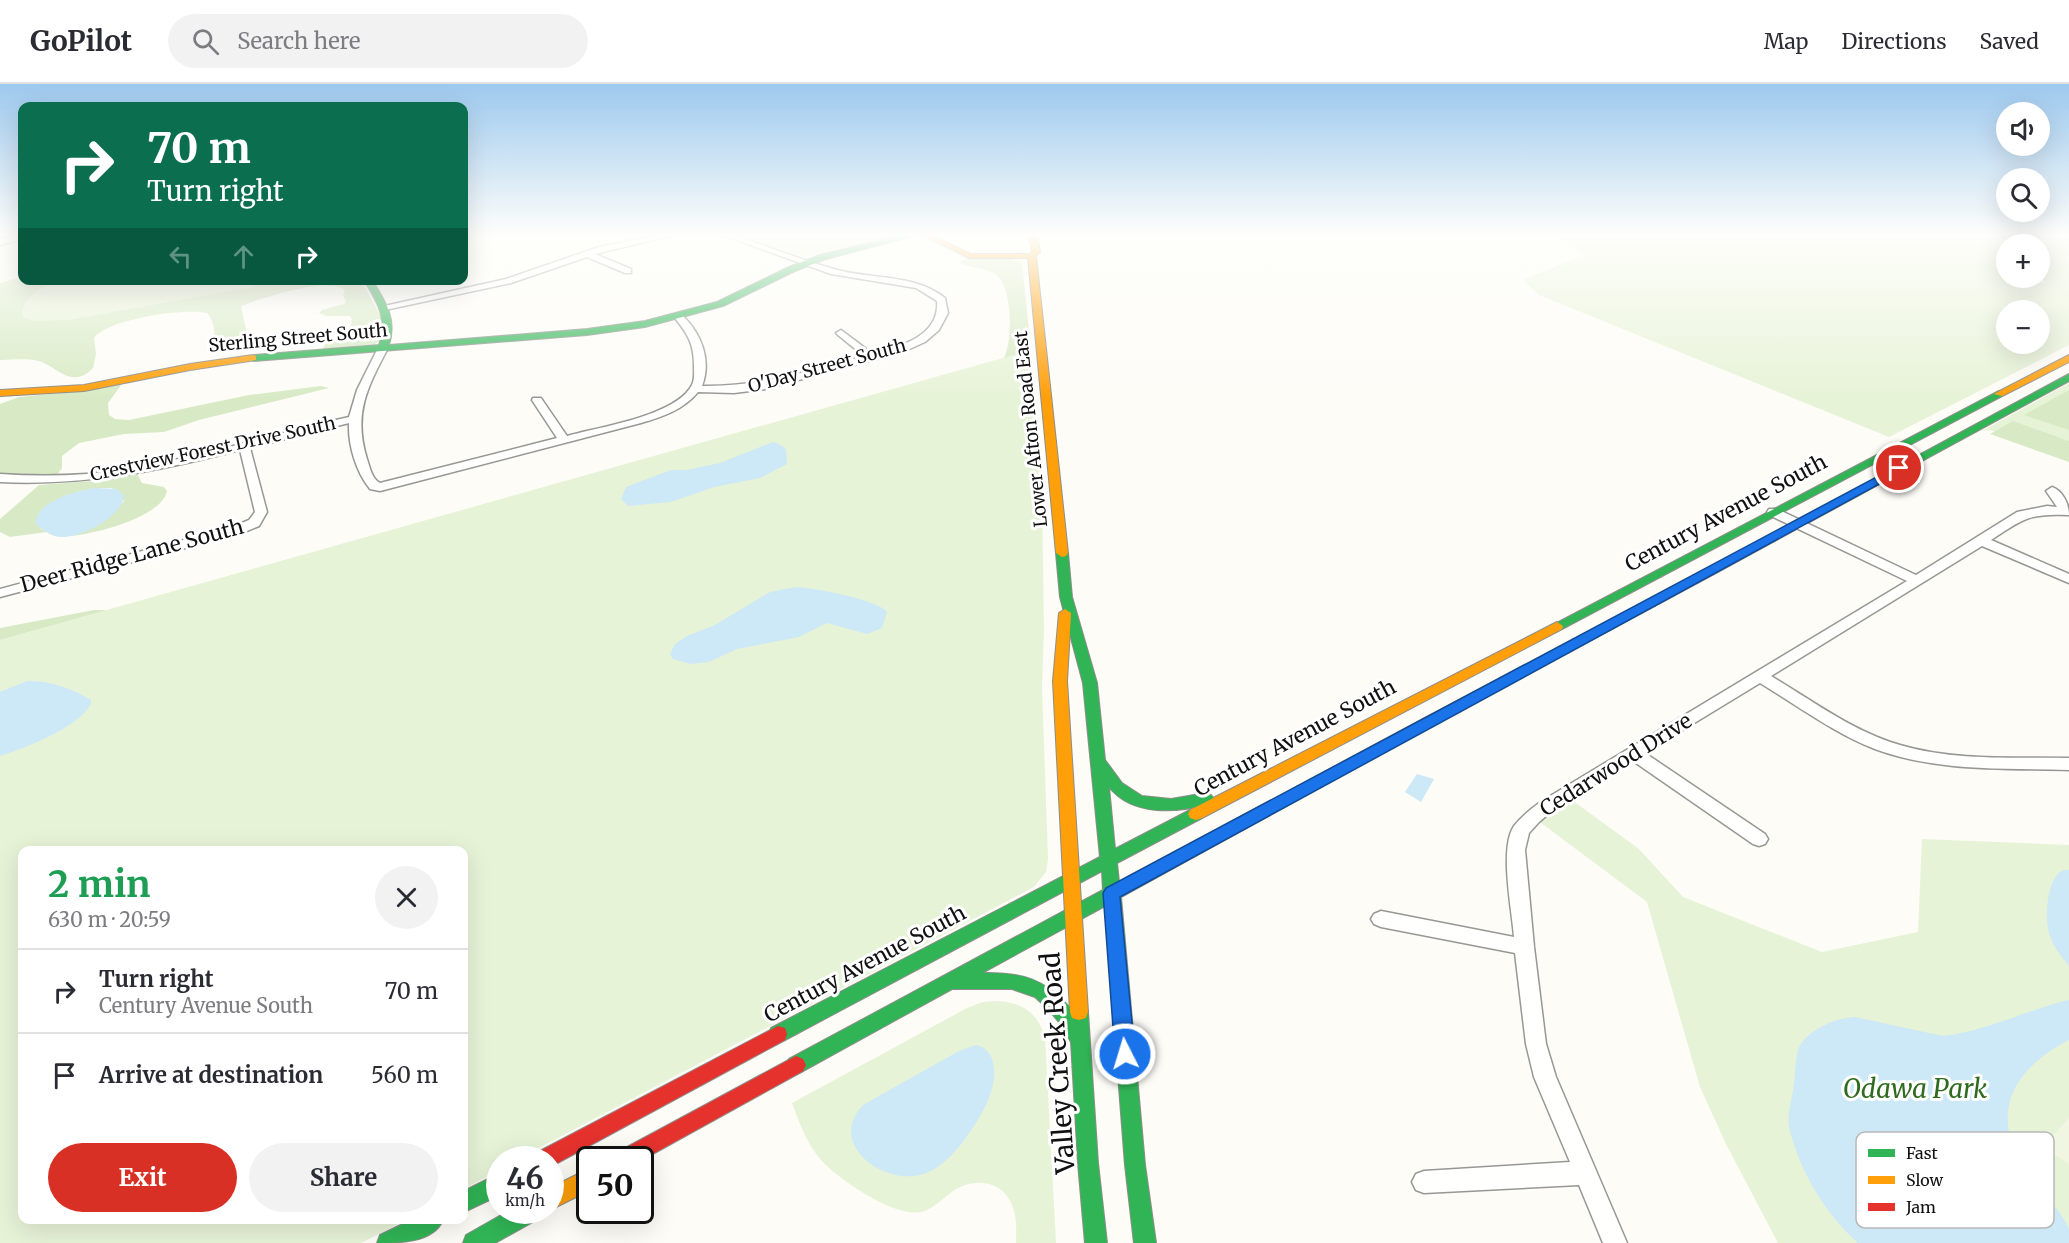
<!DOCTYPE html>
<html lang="en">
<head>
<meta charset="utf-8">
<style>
  :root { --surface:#fff; --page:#f2f2f3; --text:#2b2b33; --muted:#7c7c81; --line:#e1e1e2; --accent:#d93025 }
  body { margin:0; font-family:Merriweather,serif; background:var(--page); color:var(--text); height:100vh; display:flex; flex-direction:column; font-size:22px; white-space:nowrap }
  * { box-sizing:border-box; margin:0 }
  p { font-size:20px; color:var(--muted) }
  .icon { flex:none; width:33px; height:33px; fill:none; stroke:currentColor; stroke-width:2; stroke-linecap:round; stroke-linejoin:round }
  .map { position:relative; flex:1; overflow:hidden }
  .drawer { position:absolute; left:18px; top:762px; width:450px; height:378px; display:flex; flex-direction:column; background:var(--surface); border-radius:12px; box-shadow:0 6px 24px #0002 }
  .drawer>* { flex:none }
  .banner { position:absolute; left:18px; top:18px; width:450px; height:183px; border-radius:12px; box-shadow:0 6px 24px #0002; background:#0b6e4f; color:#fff; overflow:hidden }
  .fabs { position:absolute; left:1996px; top:18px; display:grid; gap:12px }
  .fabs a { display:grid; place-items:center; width:54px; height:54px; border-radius:50%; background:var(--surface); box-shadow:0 6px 24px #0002; font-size:30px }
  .speed { position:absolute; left:486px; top:1062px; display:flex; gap:12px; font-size:30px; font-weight:700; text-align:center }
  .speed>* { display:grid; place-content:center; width:78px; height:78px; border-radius:50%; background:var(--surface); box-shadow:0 6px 24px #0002; line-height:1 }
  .speed small { font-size:15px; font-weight:400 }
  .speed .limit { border:3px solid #111; border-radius:9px; background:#fff; color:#111 }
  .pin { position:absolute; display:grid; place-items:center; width:51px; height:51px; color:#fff; margin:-26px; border:3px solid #fff; border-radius:50%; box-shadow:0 2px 6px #0007 }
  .me { position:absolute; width:66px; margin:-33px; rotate:355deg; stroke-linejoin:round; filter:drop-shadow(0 0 4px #0008) }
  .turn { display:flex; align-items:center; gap:21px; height:126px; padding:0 30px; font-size:27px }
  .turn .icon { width:78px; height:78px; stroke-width:2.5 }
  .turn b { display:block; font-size:42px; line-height:51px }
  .lanes { display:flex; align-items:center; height:57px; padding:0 30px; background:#0003; justify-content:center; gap:30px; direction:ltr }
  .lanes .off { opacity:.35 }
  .round { display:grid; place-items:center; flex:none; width:63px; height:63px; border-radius:32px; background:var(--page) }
  .headline { display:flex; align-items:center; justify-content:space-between; height:102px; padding:0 30px }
  h1 { font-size:36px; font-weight:700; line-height:45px; color:#1e9e55 }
  .button { display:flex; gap:12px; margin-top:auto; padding:12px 30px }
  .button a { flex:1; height:69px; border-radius:36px; background:var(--accent); color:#fff; font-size:24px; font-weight:700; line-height:69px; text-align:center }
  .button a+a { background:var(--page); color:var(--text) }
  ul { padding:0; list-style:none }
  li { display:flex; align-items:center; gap:18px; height:84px; padding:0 30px; border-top:2px solid var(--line) }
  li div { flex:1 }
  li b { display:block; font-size:22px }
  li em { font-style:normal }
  header { display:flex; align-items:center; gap:36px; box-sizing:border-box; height:84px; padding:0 30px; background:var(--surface); border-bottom:2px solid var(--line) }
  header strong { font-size:28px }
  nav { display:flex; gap:33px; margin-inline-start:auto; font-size:21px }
  .search { width:420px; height:54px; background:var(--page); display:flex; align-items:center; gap:15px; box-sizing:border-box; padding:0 21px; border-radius:33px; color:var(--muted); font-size:22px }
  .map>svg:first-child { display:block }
  .green { fill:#e7f3d7; fill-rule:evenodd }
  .forest { fill:#d8eac5 }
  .pitch { fill:#f0f6e1 }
  .water { fill:#cde8f7 }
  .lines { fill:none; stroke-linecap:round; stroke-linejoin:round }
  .street-casing { stroke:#979795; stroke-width:3 }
  .fast-casing { stroke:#8e8d8b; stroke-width:2 }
  .slow-casing { stroke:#8e8d8b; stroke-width:2 }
  .jam-casing { stroke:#8e8d8b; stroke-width:2 }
  .street { fill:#fffffe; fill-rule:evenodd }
  .fast { fill:#30b455; fill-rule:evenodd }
  .slow { fill:#ff9f0a; fill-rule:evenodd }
  .jam { fill:#e5322d; fill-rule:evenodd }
  .route { fill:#1a73e8; stroke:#114b97; stroke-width:1.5 }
  .labels { text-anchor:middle; stroke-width:6; stroke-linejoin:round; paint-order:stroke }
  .far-street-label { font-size:18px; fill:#111; stroke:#fff }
  .street-label { font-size:21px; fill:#111; stroke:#fff }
  .near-street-label { font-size:26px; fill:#111; stroke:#fff }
  .near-park-label { font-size:26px; font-style:italic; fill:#2f6b1f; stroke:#fff }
  .key { fill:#fff; stroke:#b8b8b8; stroke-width:1.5 }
  .key-label { font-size:16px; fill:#111 }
</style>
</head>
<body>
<header>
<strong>GoPilot</strong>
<div class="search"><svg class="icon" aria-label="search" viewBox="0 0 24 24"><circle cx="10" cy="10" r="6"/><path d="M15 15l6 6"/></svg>Search here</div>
<nav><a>Map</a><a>Directions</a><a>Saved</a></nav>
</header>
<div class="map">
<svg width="2069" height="1159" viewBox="0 0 2069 1159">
  <rect width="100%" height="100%" fill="#fdfcf7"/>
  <path class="green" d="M 741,152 L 897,152 L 805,173 Z
    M 1555,152 L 2069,152 L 2069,261 L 1889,353 L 1539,211 L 1523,196 L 1584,171 ZM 2007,160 L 2040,160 L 2040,189 L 2045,199 L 2005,200 ZM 2007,226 L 2040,226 L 2040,260 L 2007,260 Z
    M 22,196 L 302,197 L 0,255 Z
    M 1031,266 L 1042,413 L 1044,546 L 1042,603 L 1048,775 L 1046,788 L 1034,803 L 518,1075 L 500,1076 L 499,1086 L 464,1105 L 464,766 L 22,766 L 22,1136 L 406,1136 L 361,1159 L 0,1159 L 0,556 Z
    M 2069,299 L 2069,376 L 1990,346 L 1982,347 Z
    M 1565,711 L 1639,765 L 1683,813 L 1822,868 L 1918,848 L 1922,755 L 2069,761 L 2069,1159 L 1778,1159 L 1726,1060 L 1700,1003 L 1647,818 L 1533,733 Z
    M 997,917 C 1022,918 1038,929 1045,953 L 1056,1159 L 1016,1159 C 1016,1149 1017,1137 1014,1127 C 1007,1099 980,1092 956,1105 C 945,1112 934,1125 921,1128 C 895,1134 838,1095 821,1076 C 807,1060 799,1038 792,1019 L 967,924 L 983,918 Z"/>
  <path class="forest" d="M 969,174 L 1012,175 L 1022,179 L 1031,266 L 1004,274 C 1013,255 1013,202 995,190 C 984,183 970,185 959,178 Z
    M 22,193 L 22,196 L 58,197 C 42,203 23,211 22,231 L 26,235 L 36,237 L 69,236 L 286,197 L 361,196 L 383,236 L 379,257 L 375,260 L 322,266 L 326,259 L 349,250 L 352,235 L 350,232 L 327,232 L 319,229 L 322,226 L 344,220 L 346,218 L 343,211 L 345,206 C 328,192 262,214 241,222 L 246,246 L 240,263 C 232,268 220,272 213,266 C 215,253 216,239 207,229 C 185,224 107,235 94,254 L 96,270 L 93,284 C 71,307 55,280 38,277 C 26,274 12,276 0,276 L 0,199 Z
    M 122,300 L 108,319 L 109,331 L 115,335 L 129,336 L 249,311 L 321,302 L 329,304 L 199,336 L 164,348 L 124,350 L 79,359 L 62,372 L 62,384 L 57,391 L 0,389 L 0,320 L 19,313 L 83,307 Z
    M 2069,306 L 2069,346 L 2024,331 Z
    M 2013,337 L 2069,357 L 2069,378 L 1990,350 Z
    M 137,390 L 142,399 L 164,403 L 167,407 C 162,433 95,450 71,452 L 102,439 L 124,417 L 112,404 C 88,403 67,409 47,422 L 40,444 L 47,448 L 10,453 L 0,448 L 0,435 L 39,401 L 92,397 Z
    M 94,526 L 107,526 L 0,556 L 0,544 Z"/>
  <path class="pitch" d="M 2069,1033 L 2069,1080 L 2044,1063 Z"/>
  <path class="water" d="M 773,358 L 779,360 L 786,365 L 787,380 L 760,394 L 714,403 L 671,418 L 628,422 L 621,415 L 626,403 L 671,386 L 687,386 L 720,379 Z
    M 95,404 L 117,405 L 124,412 C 122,433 81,454 61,453 C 51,453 43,446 36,440 C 35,417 77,407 95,404 Z
    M 796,503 C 814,504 877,515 887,528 L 882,544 L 867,550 L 827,539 L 799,553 L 737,565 L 709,578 L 690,580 L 673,575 L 670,570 L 675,560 L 687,552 L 715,541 L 770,508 Z
    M 27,597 C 51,597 71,604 91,616 L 91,620 C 78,644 25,664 0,672 L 0,608 Z
    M 1417,690 L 1434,695 L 1421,718 L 1405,708 Z
    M 2064,786 L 2069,786 L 2069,882 C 2060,871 2051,860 2048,845 C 2045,829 2048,791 2064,786 Z
    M 2069,916 L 2069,956 C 2014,984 1987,1030 2026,1085 C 2036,1100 2064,1130 2069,1145 C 2069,1149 2069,1155 2069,1159 L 1858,1159 C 1824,1128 1800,1088 1789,1043 C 1787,1032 1791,1018 1793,1007 C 1795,994 1795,979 1798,966 C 1804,947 1837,933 1855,933 L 1943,952 C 1987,947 2026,926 2069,916 Z
    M 976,961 C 992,964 995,980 994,994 C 992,1013 981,1032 970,1048 C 959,1064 944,1082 926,1089 C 887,1105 825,1061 863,1021 L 959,967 Z"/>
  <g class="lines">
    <g class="street-casing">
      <path id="street" d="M 16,152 L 22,152 L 22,155 L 0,161 L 0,155 Z
        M 655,152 L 670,152 L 595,170 L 631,185 L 631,189 L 625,189 L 587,173 L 511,199 L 385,226 L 380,223 L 506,195 L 599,163 Z
        M 725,152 L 737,152 C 769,163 801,176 834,185 C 871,196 914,189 945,214 L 948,229 L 939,246 L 925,258 L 903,268 L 765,305 L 734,309 L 698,308 C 683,326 662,333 641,339 L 380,407 L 370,405 C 356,388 348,361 349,339 L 250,364 L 267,428 L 259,442 L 242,449 L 0,513 L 0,505 L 232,443 L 249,436 L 255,428 L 240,366 C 159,387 84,402 0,398 L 0,390 C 29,392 58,392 87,390 C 175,382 263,352 349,333 L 357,306 L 379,262 L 388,264 C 367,304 353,330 367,375 C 370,384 372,395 380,399 L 557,354 L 532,316 L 533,314 L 541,314 L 567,352 C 599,343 676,332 692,301 C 695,295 694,288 694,282 C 694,260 688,250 674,233 L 676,231 L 682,231 C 701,249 712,276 702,302 C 759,303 808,287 864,272 L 838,251 L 836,249 L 841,246 L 873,270 C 901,262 940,252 937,217 L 916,204 L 831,190 Z
        M 2052,403 C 2063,407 2069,420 2069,431 C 2029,429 2023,435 1991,456 L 2069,490 L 2069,499 L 1982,462 L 1771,592 C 1813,617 1854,648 1900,661 C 1954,677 2013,673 2069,674 L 2069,686 C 2004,684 1937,688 1875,665 C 1834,649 1798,622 1760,599 L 1645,669 L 1765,750 L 1768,755 L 1765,760 L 1759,762 L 1753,760 L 1633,677 L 1554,725 L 1539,738 L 1529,749 L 1525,766 L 1534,863 L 1546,960 L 1556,993 L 1627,1159 L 1603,1159 L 1579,1101 L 1424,1109 L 1416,1106 L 1412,1098 L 1416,1090 L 1424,1087 L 1570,1078 L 1534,993 L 1526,960 L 1515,869 L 1381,843 L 1374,840 L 1371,835 L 1374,830 L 1381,827 L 1514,853 C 1512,826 1499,764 1514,742 C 1522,732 1532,724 1542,717 L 1907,497 L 1769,431 L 1767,428 L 1769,425 L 1777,425 L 1916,491 L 2017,428 L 2047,422 L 2057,423 L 2046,407 Z"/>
    </g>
    <g class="fast-casing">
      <path id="fast" d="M 900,152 L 913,152 L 826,175 L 795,187 L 723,222 L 645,243 L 587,251 L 253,277 L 248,274 L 253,271 L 379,261 C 388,235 378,219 364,196 L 372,196 C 386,218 397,235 389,261 L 587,245 L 645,237 L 717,218 L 789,183 L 820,171 Z
        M 2069,290 L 2069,297 L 1714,490 L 1710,491 L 1704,487 Z
        M 1999,307 L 2002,308 L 2002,312 L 1562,545 L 1552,545 L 1551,542 Z
        M 1062,465 L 1068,469 L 1072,513 L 1097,599 L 1105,676 L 1122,699 L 1142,712 L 1171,715 L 1206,709 L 1211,711 L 1214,715 L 1211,719 C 1178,729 1133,733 1109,703 L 1115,765 L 1190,726 L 1196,724 L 1202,726 L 1204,730 L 1202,734 L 1117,779 L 1119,798 L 1423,635 L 1428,633 L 1435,638 L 1433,641 L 1121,813 L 1145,1081 L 1156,1159 L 1134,1159 L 1125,1081 L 1105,822 L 982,889 C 1021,888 1046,895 1071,925 L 1079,920 L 1086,922 L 1088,928 L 1098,1079 L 1107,1159 L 1085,1159 L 1078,1079 L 1071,958 L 1059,938 L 1047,924 L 1035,913 L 1012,905 L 952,905 L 803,987 L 796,990 L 789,987 L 786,981 L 789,975 L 1103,806 L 1102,787 L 785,956 L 778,958 L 771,956 L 769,950 L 771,944 L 1100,773 L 1083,599 L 1060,513 L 1056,469 Z
        M 500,1089 L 500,1111 L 464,1128 L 464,1107 Z
        M 510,1126 L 542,1126 L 540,1134 L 495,1159 L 463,1159 L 466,1151 Z
        M 411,1136 L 443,1136 C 433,1159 398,1159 377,1159 L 380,1151 Z"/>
    </g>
    <g class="slow-casing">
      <path id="slow" d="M 925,152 L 934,152 L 970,170 L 1030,170 L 1032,168 L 1029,152 L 1037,152 L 1040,168 L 1036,172 L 1068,469 L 1066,472 L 1062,473 L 1056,469 L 1028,174 L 969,174 Z
        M 253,271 L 256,272 L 256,276 L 190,286 L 84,307 L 0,312 L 0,306 L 84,301 L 190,280 Z
        M 2069,271 L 2069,278 L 2002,312 L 1994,310 Z
        M 1710,483 L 1716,487 L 1714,490 L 1433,641 L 1428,643 L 1421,638 L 1423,635 Z
        M 1065,525 L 1071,529 L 1067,597 L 1088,928 L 1086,934 L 1079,936 L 1072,934 L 1070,928 L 1053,597 L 1059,529 Z
        M 1557,538 L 1563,542 L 1562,545 L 1202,734 L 1196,736 L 1190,734 L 1188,730 L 1190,726 Z
        M 590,1084 L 590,1106 L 550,1126 L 550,1104 Z"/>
    </g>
    <g class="jam-casing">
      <path id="jam" d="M 778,942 L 785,944 L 787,950 L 785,956 L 550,1083 L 550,1076 L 533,1076 L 536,1069 Z
        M 796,972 L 803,975 L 806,981 L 803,987 L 640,1077 L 640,1076 L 613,1076 L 616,1069 Z"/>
    </g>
    <use href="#street" class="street"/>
    <use href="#fast" class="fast"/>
    <use href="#slow" class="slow"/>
    <use href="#jam" class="jam"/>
  </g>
  <linearGradient id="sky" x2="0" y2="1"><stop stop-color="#9dc9ee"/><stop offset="0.48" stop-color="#fefefb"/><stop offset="1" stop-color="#fefefb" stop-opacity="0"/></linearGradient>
  <rect width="2069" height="314" fill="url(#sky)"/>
  <path class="route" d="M 1899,381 L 1903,382 L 1903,387 L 1120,813 L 1135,970 L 1132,976 L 1125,978 L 1118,976 L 1115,970 L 1103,809 L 1106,804 Z"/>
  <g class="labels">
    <g class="far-street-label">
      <text transform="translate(298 254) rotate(-5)" y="6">Sterling Street South</text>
      <text transform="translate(827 282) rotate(-15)" y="6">O'Day Street South</text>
      <text transform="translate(1031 345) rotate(-96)" y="6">Lower Afton Road East</text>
      <text transform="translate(213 365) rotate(-12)" y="6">Crestview Forest Drive South</text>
    </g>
    <g class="street-label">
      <text transform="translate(1726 429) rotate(-28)" y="7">Century Avenue South</text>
      <text transform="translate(132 472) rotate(-15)" y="7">Deer Ridge Lane South</text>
      <text transform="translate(1295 654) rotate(-28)" y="7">Century Avenue South</text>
      <text transform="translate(1616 681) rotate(-32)" y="7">Cedarwood Drive</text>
      <text transform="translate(865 880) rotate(-28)" y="7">Century Avenue South</text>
    </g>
    <g class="near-street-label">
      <text transform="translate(1058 979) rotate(-94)" y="9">Valley Creek Road</text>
    </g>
    <g class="near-park-label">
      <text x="1915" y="1014">Odawa Park</text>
    </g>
  </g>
  <rect x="1856" y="1048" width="198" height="96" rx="9" class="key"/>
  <rect x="1868" y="1065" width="27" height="8" fill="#30b455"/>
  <rect x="1868" y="1092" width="27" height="8" fill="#ff9f0a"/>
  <rect x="1868" y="1119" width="27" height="8" fill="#e5322d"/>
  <g class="key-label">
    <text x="1906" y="1075">Fast</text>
    <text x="1906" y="1102">Slow</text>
    <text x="1906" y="1129">Jam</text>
  </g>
</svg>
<div class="fabs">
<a><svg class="icon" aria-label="sound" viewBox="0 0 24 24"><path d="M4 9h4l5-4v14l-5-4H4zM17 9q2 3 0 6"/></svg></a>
<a><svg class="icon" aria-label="search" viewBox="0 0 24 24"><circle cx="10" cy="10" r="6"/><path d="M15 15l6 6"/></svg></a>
<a>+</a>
<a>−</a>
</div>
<div class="speed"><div>46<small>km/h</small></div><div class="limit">50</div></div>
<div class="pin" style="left:1899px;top:384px;background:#d93025"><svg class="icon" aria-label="arrive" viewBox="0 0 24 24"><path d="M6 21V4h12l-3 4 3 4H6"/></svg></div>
<svg class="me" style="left:1125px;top:970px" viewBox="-20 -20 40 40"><circle r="17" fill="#1a73e8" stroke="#fff" stroke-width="3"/><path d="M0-11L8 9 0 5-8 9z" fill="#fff"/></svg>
<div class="banner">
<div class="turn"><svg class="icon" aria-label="right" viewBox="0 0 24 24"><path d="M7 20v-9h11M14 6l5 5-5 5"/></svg><div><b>70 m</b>Turn right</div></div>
<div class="lanes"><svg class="icon off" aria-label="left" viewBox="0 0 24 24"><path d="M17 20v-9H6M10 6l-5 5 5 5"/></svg><svg class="icon off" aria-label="ahead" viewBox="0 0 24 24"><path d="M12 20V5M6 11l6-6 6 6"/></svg><svg class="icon" aria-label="right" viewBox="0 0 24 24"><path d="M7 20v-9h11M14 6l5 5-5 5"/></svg></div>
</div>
<section class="drawer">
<div class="headline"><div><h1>2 min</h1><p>630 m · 20:59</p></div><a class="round"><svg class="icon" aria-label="close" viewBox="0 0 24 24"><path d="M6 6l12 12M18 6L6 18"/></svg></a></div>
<ul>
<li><svg class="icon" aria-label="right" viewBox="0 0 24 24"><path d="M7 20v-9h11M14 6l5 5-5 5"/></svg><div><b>Turn right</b><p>Century Avenue South</p></div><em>70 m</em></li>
<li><svg class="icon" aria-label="arrive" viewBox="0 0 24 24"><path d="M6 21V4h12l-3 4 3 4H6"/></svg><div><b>Arrive at destination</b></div><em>560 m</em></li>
</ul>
<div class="button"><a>Exit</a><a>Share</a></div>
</section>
</div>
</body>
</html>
